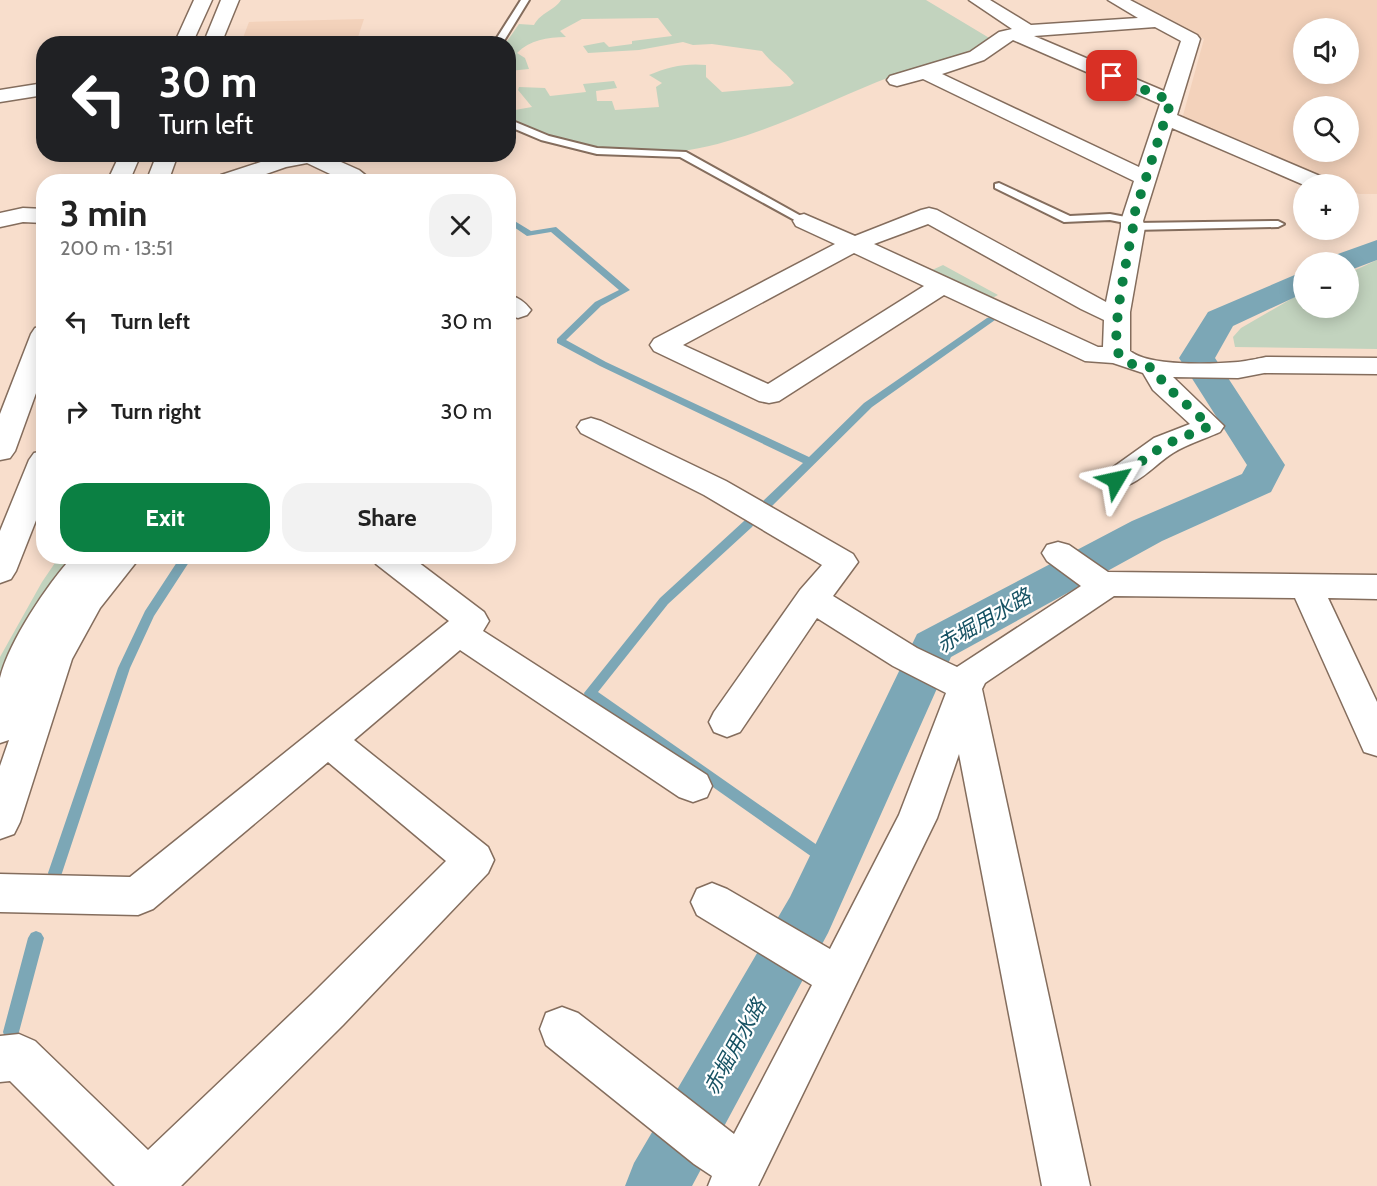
<!DOCTYPE html>
<html lang="en">
<head>
<meta charset="utf-8">
<style>
  :root { --surface:#fff; --page:#f2f2f2; --text:#222; --muted:#767676; --accent:#0b8043 }
  body { margin:0; font-family:Cabin,"Noto Sans JP",sans-serif; background:var(--page); color:var(--text); height:100vh; display:flex; flex-direction:column; font-size:22px; white-space:nowrap }
  * { box-sizing:border-box; margin:0 }
  p { font-size:20px; color:var(--muted) }
  .icon { flex:none; width:33px; height:33px; fill:none; stroke:currentColor; stroke-width:2; stroke-linecap:round; stroke-linejoin:round }
  .map { position:relative; flex:1; overflow:hidden }
  .details { position:absolute; left:36px; top:174px; width:480px; height:390px; display:flex; flex-direction:column; background:var(--surface); border-radius:24px; box-shadow:0 3px 15px #0003 }
  .details>* { flex:none }
  .guide { position:absolute; left:36px; top:36px; width:480px; height:126px; border-radius:24px; box-shadow:0 3px 15px #0003; background:#202124; color:#fff; overflow:hidden }
  .controls { position:absolute; left:1293px; top:18px; display:grid; gap:12px }
  .controls a { display:grid; place-items:center; width:66px; height:66px; border-radius:50%; background:var(--surface); box-shadow:0 3px 15px #0003; font-size:30px }
  .pin { position:absolute; display:grid; place-items:center; width:51px; height:51px; color:#fff; margin:-26px; border-radius:12px; box-shadow:0 3px 9px #0006 }
  .me { position:absolute; width:66px; margin:-33px; rotate:54deg; stroke-linejoin:round; filter:drop-shadow(0 0 4px #0008) }
  .turn { display:flex; align-items:center; gap:21px; height:126px; padding:0 24px; font-size:27px }
  .turn .icon { width:78px; height:78px; stroke-width:2.5 }
  .turn b { display:block; font-size:42px; line-height:51px }
  .round { display:grid; place-items:center; flex:none; width:63px; height:63px; border-radius:24px; background:var(--page) }
  .head { display:flex; align-items:center; justify-content:space-between; height:102px; padding:0 24px }
  h1 { font-size:36px; font-weight:700; line-height:45px }
  .primary-button { display:flex; gap:12px; margin-top:auto; padding:12px 24px }
  .primary-button a { flex:1; height:69px; border-radius:24px; background:var(--accent); color:#fff; font-size:24px; font-weight:700; line-height:69px; text-align:center }
  .primary-button a+a { background:var(--page); color:var(--text) }
  ul { padding:0; list-style:none }
  li { display:flex; align-items:center; gap:18px; height:90px; padding:0 24px }
  li div { flex:1 }
  li b { display:block; font-size:22px }
  li em { font-style:normal }
  .map>svg:first-child { display:block }
  .built { fill:#f3d2bb; fill-rule:evenodd }
  .green { fill:#c2d3be }
  .lines { fill:none; stroke-linecap:round; stroke-linejoin:round }
  .stream { fill:#7ca7b6; fill-rule:evenodd }
  .canal { fill:#7ca7b6; fill-rule:evenodd }
  .lane-casing { stroke:#846d5d; stroke-width:4 }
  .street-casing { stroke:#846d5d; stroke-width:3 }
  .secondary-casing { stroke:#846d5d; stroke-width:3 }
  .lane { fill:#fff; fill-rule:evenodd }
  .street { fill:#fff; fill-rule:evenodd }
  .secondary { fill:#fff; fill-rule:evenodd }
  .route { stroke:#0b8043; stroke-width:10; stroke-dasharray:0 18 }
  .labels { text-anchor:middle; stroke-width:4.5; stroke-linejoin:round; paint-order:stroke }
  .water-label { font-size:21px; font-style:italic; fill:#175263; stroke:#fff }
</style>
</head>
<body>
<div class="map">
<svg width="1377" height="1186" viewBox="0 0 1377 1186">
  <rect width="100%" height="100%" fill="#f8decc"/>
  <path class="built" d="M 1133,0 L 1377,0 L 1377,194 L 1359,194 L 1349,189 L 1348,184 L 1337,184 L 1182,119 L 1204,39 ZM 1304,28 L 1348,28 L 1348,74 L 1304,74 ZM 1304,106 L 1348,106 L 1348,152 L 1304,152 Z
    M 364,19 L 356,43 L 241,43 L 249,22 Z"/>
  <path class="green" d="M 561,0 L 926,0 L 991,39 C 955,62 916,67 877,82 C 816,107 755,139 689,150 C 674,153 659,152 644,151 C 590,150 558,142 509,120 L 509,111 L 532,107 L 518,90 L 519,87 L 545,88 L 550,96 L 586,92 L 583,84 L 614,81 L 617,88 L 596,91 L 597,101 L 612,101 L 615,110 L 659,107 L 656,87 L 662,83 L 649,75 C 668,67 685,63 706,65 L 706,77 L 722,92 L 790,86 L 794,83 C 784,70 772,64 762,51 L 712,44 L 693,45 L 683,42 L 639,50 L 588,53 L 583,46 L 604,42 L 609,47 L 632,44 L 632,41 L 672,36 L 658,18 L 582,19 L 560,31 L 566,37 C 547,37 530,40 517,53 L 525,58 L 529,69 L 509,71 L 508,44 L 505,44 L 519,24 L 534,25 C 541,12 554,11 561,0 Z
    M 1377,260 L 1377,349 L 1235,347 L 1233,337 L 1241,328 L 1303,292 L 1304,308 L 1348,308 L 1349,273 Z
    M 943,265 L 998,295 L 987,301 L 930,271 Z
    M 59,557 L 78,557 L 0,684 L 0,657 L 42,582 Z"/>
  <g class="lines">
    <path class="stream" d="M 508,217 L 531,231 L 556,227 L 630,290 L 601,306 L 566,340 L 606,362 L 809,457 L 864,403 L 987,318 L 990,317 L 995,320 L 872,407 L 771,507 L 763,507 L 761,504 L 763,501 L 803,463 L 600,366 L 557,343 L 557,339 L 595,302 L 619,290 L 551,232 L 527,236 L 508,223 Z
      M 748,520 L 752,521 L 754,524 L 752,527 L 668,604 L 598,692 L 837,859 L 839,864 L 837,869 L 832,871 L 585,697 L 584,693 L 660,598 L 744,521 Z
      M 181,556 L 193,556 L 154,616 L 130,668 L 62,873 L 60,878 L 55,880 L 50,878 L 48,873 L 118,668 L 145,611 Z
      M 36,931 L 41,933 L 44,938 L 19,1032 L 17,1038 L 11,1040 L 5,1038 L 3,1032 L 28,938 L 31,933 Z"/>
    <path class="canal" d="M 1377,240 L 1377,260 L 1348,271 L 1348,262 L 1330,262 L 1335,255 Z
      M 1304,271 L 1304,293 L 1233,326 L 1215,358 L 1285,465 L 1271,492 L 1162,541 L 951,657 L 828,933 L 692,1186 L 625,1186 L 634,1163 L 790,897 L 917,634 L 1132,521 L 1242,474 L 1247,465 L 1179,358 L 1208,312 Z"/>
    <g class="lane-casing">
      <path id="lane" d="M 521,0 L 529,0 L 502,44 L 493,44 Z
        M 508,119 L 549,136 L 597,148 L 686,152 L 810,221 L 804,224 L 800,223 L 680,157 L 597,154 L 541,140 L 508,126 Z
        M 999,183 L 1070,216 L 1110,214 L 1136,219 L 1136,223 L 1278,221 L 1284,224 L 1278,227 L 1133,230 L 1127,227 L 1130,224 L 1110,220 L 1064,222 L 995,188 L 995,184 Z"/>
    </g>
    <g class="street-casing">
      <path id="street" d="M 969,0 L 990,0 L 1031,25 L 1138,18 L 1108,0 L 1130,0 L 1197,35 L 1200,39 L 1177,115 L 1327,179 L 1330,184 L 1304,185 L 1172,128 L 1143,221 L 1145,227 L 1130,312 L 1130,351 C 1150,367 1213,364 1238,362 C 1251,361 1262,356 1275,359 L 1279,365 L 1275,371 L 1238,378 L 1173,377 L 1224,426 L 1220,432 C 1205,439 1187,444 1173,453 C 1152,466 1132,494 1105,487 L 1101,480 L 1105,473 L 1154,438 L 1190,424 L 1153,390 L 1143,373 L 1113,363 L 1085,361 L 944,295 L 779,401 L 769,403 L 759,401 L 654,351 L 650,345 L 654,339 L 835,244 L 796,226 L 793,221 L 796,216 L 804,214 L 855,236 L 921,210 L 929,208 L 937,210 L 1106,302 L 1121,227 L 1121,221 L 1134,181 L 923,79 L 897,86 L 890,84 L 887,80 L 890,76 L 970,52 L 999,32 L 1012,29 ZM 1155,27 L 1181,41 L 1164,91 L 1034,36 ZM 1013,40 L 1160,104 L 1139,167 L 942,74 L 984,60 ZM 928,224 L 1081,309 L 1104,320 L 1103,347 L 1098,347 L 874,244 ZM 854,253 L 924,286 L 768,384 L 683,345 Z
        M 44,83 L 44,95 L 0,102 L 0,90 Z
        M 285,154 L 323,154 L 359,170 L 374,182 L 347,182 L 307,163 L 286,167 L 243,182 L 211,182 L 221,175 Z
        M 23,208 L 44,209 L 44,223 L 23,222 L 0,227 L 0,213 Z
        M 508,295 C 518,297 525,302 531,310 L 527,315 L 518,318 L 508,315 Z
        M 591,418 L 601,421 L 726,481 L 853,554 L 858,562 L 833,596 L 917,648 L 957,667 L 1081,586 L 1047,561 L 1042,553 L 1047,545 L 1058,542 L 1069,545 L 1108,572 L 1377,575 L 1377,599 L 1328,598 L 1377,702 L 1377,756 L 1364,752 L 1295,598 L 1114,596 L 985,683 L 982,689 L 1090,1186 L 1042,1186 L 959,754 L 937,818 L 758,1186 L 708,1186 L 712,1176 L 694,1164 L 546,1045 L 540,1029 L 546,1013 L 562,1007 L 578,1013 L 734,1134 L 812,985 L 697,915 L 691,902 L 697,889 L 712,883 L 727,889 L 830,949 L 899,815 L 946,693 L 893,666 L 817,618 L 740,732 L 727,737 L 714,732 L 709,722 L 714,712 L 800,590 L 822,565 L 704,495 L 581,433 L 577,427 L 581,421 Z
        M 371,556 L 410,556 L 484,612 L 489,621 L 483,631 L 707,775 L 712,786 L 707,797 L 693,802 L 679,797 L 460,650 L 354,740 L 488,847 L 494,860 L 488,873 L 343,1025 L 181,1186 L 115,1186 L 10,1081 L 0,1082 L 0,1036 L 19,1034 L 35,1041 L 148,1150 L 311,995 L 446,861 L 328,762 L 153,909 L 138,915 L 0,912 L 0,874 L 130,877 L 449,621 L 376,564 Z"/>
    </g>
    <g class="secondary-casing">
      <path id="secondary" d="M 194,0 L 212,0 L 192,44 L 174,44 Z
        M 221,0 L 239,0 L 221,44 L 203,44 Z
        M 120,154 L 141,154 L 129,182 L 107,182 Z
        M 157,154 L 178,154 L 168,182 L 146,182 Z
        M 44,326 L 44,371 L 15,451 L 10,458 L 0,460 L 0,414 L 31,334 L 35,328 Z
        M 1266,357 L 1377,358 L 1377,374 L 1266,373 L 1257,371 L 1253,365 L 1257,359 Z
        M 44,451 L 44,500 L 16,571 L 11,579 L 0,583 L 0,531 L 29,460 L 34,453 Z
        M 73,556 L 141,556 L 100,608 L 72,659 L 20,822 L 14,834 L 0,839 L 0,766 L 9,740 L 0,743 C 0,723 0,698 0,678 C 9,641 47,585 73,556 Z"/>
    </g>
    <use href="#lane" class="lane"/>
    <use href="#street" class="street"/>
    <use href="#secondary" class="secondary"/>
  </g>
  <g class="lines">
    <path class="route" d="M 1112,76 L 1171,101 L 1132,221 L 1133,227 C 1129,250 1108,341 1120,356 C 1128,366 1142,366 1154,368 L 1164,384 L 1210,426 L 1164,445 L 1116,480"/>
  </g>
  <g class="labels">
    <g class="water-label">
      <text transform="translate(984 621) rotate(-30)" y="7">赤堀用水路</text>
      <text transform="translate(735 1047) rotate(-61)" y="7">赤堀用水路</text>
    </g>
  </g>
</svg>
<div class="controls">
<a><svg class="icon" aria-label="sound" viewBox="0 0 24 24"><path d="M4 9h4l5-4v14l-5-4H4zM17 9q2 3 0 6"/></svg></a>
<a><svg class="icon" aria-label="search" viewBox="0 0 24 24"><circle cx="10" cy="10" r="6"/><path d="M15 15l6 6"/></svg></a>
<a>+</a>
<a>−</a>
</div>
<div class="pin" style="left:1112px;top:76px;background:#d93025"><svg class="icon" aria-label="arrive" viewBox="0 0 24 24"><path d="M6 21V4h12l-3 4 3 4H6"/></svg></div>
<svg class="me" style="left:1116px;top:480px" viewBox="-20 -20 40 40"><path d="M0-17L14 15 0 8-14 15z" fill="#0b8043" stroke="#fff" stroke-width="4"/></svg>
<div class="guide">
<div class="turn"><svg class="icon" aria-label="left" viewBox="0 0 24 24"><path d="M17 20v-9H6M10 6l-5 5 5 5"/></svg><div><b>30 m</b>Turn left</div></div>
</div>
<section class="details">
<div class="head"><div><h1>3 min</h1><p>200 m · 13:51</p></div><a class="round"><svg class="icon" aria-label="close" viewBox="0 0 24 24"><path d="M6 6l12 12M18 6L6 18"/></svg></a></div>
<ul>
<li><svg class="icon" aria-label="left" viewBox="0 0 24 24"><path d="M17 20v-9H6M10 6l-5 5 5 5"/></svg><div><b>Turn left</b></div><em>30 m</em></li>
<li><svg class="icon" aria-label="right" viewBox="0 0 24 24"><path d="M7 20v-9h11M14 6l5 5-5 5"/></svg><div><b>Turn right</b></div><em>30 m</em></li>
</ul>
<div class="primary-button"><a>Exit</a><a>Share</a></div>
</section>
</div>
</body>
</html>
